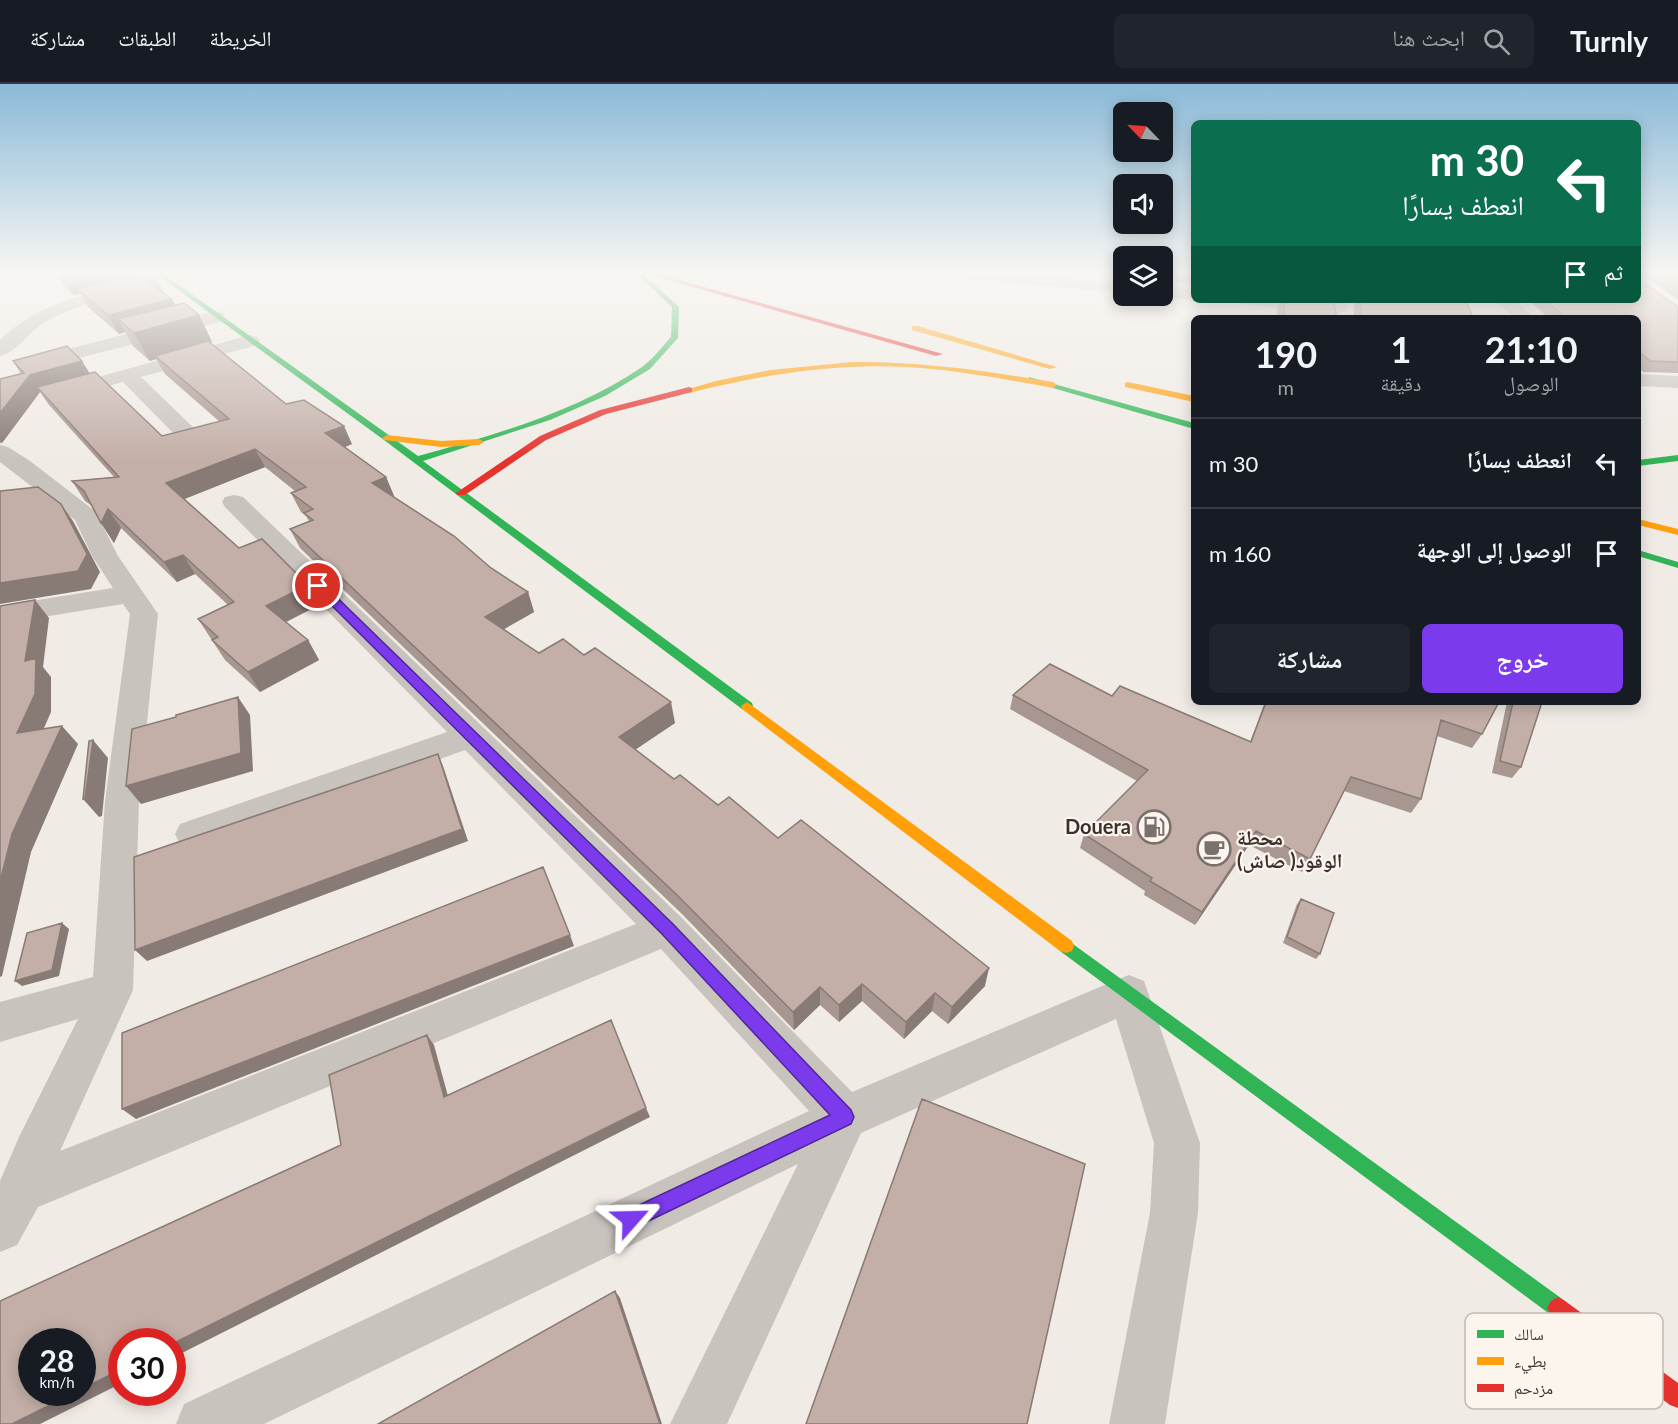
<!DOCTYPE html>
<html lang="ar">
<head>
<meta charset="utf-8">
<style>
  :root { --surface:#171b24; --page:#20242c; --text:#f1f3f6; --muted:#9ea1a6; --line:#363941; --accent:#7c3aed }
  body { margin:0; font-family:Lato,"Noto Naskh Arabic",sans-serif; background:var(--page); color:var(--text); direction:rtl; height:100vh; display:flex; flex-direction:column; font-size:22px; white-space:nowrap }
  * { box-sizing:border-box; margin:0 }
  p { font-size:20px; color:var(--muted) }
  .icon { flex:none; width:33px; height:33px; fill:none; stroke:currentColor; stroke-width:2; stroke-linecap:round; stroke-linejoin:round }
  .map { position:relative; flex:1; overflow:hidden; direction:ltr }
  .sheet { position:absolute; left:1191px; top:231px; width:450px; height:390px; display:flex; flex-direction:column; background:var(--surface); border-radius:9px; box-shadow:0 3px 15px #0003; direction:rtl }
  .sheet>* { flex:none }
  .guide { position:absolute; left:1191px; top:36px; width:450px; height:183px; border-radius:9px; box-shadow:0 3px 15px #0003; direction:rtl; background:#0b6e4f; color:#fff; overflow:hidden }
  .needle { width:39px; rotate:295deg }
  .controls { position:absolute; left:1113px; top:18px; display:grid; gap:12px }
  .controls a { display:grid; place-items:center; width:60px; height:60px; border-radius:9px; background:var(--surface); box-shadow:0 3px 15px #0003; font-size:30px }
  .speed { position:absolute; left:18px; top:1244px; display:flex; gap:12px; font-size:30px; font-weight:700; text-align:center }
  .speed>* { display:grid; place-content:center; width:78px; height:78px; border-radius:50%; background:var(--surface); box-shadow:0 3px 15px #0003; line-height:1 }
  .speed small { font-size:15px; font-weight:400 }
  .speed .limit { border:9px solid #d22; background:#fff; color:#111 }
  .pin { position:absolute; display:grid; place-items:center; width:51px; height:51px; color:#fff; margin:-26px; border:3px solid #fff; border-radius:50%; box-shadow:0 2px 6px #0007 }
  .me { position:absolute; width:66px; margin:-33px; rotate:65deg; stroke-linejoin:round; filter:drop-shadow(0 0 4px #0008) }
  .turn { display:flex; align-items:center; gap:21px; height:126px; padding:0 18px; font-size:27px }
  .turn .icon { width:78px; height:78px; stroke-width:2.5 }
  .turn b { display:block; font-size:42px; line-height:51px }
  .then { display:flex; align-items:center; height:57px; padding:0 18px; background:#0003; gap:12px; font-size:22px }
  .eta { display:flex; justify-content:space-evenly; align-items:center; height:102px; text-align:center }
  .eta b { font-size:36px; font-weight:700; line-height:42px }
  .action { display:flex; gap:12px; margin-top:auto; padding:12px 18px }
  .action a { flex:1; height:69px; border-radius:9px; background:var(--accent); color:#fff; font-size:24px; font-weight:700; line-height:69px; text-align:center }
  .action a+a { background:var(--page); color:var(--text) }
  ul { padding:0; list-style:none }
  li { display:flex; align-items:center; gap:18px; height:90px; padding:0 18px; border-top:2px solid var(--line) }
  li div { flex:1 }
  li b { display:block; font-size:22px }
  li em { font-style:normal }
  header { display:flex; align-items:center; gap:36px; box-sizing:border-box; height:84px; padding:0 30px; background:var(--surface); border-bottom:2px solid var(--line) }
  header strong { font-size:28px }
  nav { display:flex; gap:33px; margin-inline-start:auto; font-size:21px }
  .search { width:420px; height:54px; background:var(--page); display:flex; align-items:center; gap:15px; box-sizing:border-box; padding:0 21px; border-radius:9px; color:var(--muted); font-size:22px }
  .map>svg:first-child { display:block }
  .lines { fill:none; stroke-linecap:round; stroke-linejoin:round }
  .street { fill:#c9c3be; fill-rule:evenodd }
  .fast { fill:#30b455; fill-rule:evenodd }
  .slow { fill:#ff9f0a; fill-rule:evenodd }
  .jam { fill:#e5322d; fill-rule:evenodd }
  .wall { fill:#a89690 }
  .shaded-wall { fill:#887a75 }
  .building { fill:#c3afa7; stroke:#887a75; stroke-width:1.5 }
  .route { fill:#7c3aed; stroke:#51269a; stroke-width:1.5 }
  .labels { text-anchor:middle; stroke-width:4.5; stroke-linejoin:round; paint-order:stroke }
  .poi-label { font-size:20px; font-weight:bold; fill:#3b302b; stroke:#fbf5ee; text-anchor:end }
  .key { fill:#fbf5ee; stroke:#c1bab4; stroke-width:1.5 }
  .key-label { font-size:16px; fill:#3b302b }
</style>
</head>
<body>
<header>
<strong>Turnly</strong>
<div class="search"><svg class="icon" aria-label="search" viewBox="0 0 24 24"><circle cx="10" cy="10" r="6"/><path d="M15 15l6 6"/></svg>ابحث هنا</div>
<nav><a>الخريطة</a><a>الطبقات</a><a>مشاركة</a></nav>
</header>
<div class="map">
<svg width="1678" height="1340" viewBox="0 0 1678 1340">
  <rect width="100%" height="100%" fill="#f0ebe5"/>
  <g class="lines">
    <path class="street" d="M 944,189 L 1010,189 L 1124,199 L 1124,209 L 952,194 L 946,193 Z
      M 129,200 L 135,201 L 138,205 L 135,209 C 104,216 73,222 45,238 C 30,247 17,268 0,272 L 0,256 C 36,221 81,210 129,200 Z
      M 1162,203 L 1194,206 L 1195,216 L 1156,212 L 1162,212 Z
      M 1240,216 L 1299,216 L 1329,219 L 1329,216 L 1347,216 L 1348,224 L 1345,228 L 1333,230 L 1249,221 L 1243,220 Z
      M 1495,216 L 1515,216 L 1534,234 L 1514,234 Z
      M 216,227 L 223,229 L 225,233 L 223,237 L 79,274 L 72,272 L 69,268 L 72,264 Z
      M 250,251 L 257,253 L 260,257 L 257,261 L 141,293 L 198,348 L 201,353 L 198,358 L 190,360 L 182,358 L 123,298 L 62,315 L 55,313 L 52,309 L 55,305 Z
      M 1638,290 L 1678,292 L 1678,304 L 1638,302 Z
      M 0,361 L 8,363 L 30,377 L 95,427 L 118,472 L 158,530 L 139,717 L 133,906 L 60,1067 L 636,840 L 465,666 L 206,760 L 193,764 L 180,760 L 175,750 L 180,740 L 447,648 L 225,423 L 222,418 L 225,413 L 234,411 L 243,413 L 681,833 L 852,1008 L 1114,897 L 1129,891 L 1144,897 L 1200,1059 L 1198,1129 L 1165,1340 L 1109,1340 L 1150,1129 L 1154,1059 L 1116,935 L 861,1049 L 727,1340 L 670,1340 L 798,1080 L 264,1340 L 176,1340 L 184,1320 L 809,1027 L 661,865 L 38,1123 L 17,1161 L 0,1168 L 0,1097 L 19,1053 L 78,935 L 0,958 L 0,918 L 93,893 L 105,717 L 130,530 L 123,520 L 0,540 L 0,522 L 113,504 L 92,472 L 75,436 L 0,378 Z"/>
    <path class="fast" d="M 155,189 L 162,189 L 418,372 C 494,351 576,328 642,283 C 653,275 662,263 671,253 L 672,223 L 638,191 L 643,190 L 679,223 L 678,254 L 650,285 L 605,312 L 550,336 L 423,377 L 752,619 L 753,622 L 752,625 L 742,625 L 384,356 Z
      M 1029,293 L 1194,339 L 1194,345 L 1029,297 Z
      M 1678,371 L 1678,377 L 1638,382 L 1638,376 Z
      M 1638,466 L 1678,478 L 1678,484 L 1638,472 Z
      M 1066,855 L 1565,1217 L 1569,1224 L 1565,1231 L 1558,1235 L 1551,1231 L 1060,867 L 1058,862 L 1060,857 Z"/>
    <path class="slow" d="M 912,242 L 918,242 L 1057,283 L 1050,285 L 912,246 Z
      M 852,278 C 920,277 986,287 1053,298 L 1057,301 L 1053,304 C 1005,295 956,286 907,283 C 833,279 761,291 689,309 L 685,306 L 716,297 L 770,286 Z
      M 1128,298 L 1194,312 L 1194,318 L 1125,303 L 1125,299 Z
      M 387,351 L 441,357 L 479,355 L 484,358 L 479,361 L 441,363 L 384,356 L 382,354 Z
      M 1638,435 L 1678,445 L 1678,451 L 1638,441 Z
      M 747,618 L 1072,857 L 1074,862 L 1072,867 L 1066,869 L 1060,867 L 742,625 L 741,622 Z"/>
    <path class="jam" d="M 643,189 L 654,189 L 943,270 L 936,272 Z
      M 689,303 L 692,304 L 692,308 L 606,330 L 546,356 L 465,411 L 457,411 L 456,409 L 540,352 L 600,326 Z
      M 1558,1213 L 1565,1217 L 1678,1299 L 1678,1324 L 1670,1321 L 1551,1231 L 1547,1224 L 1551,1217 Z"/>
  </g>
  <path class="wall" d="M 56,189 L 134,189 L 135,191 L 172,215 L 175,221 L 199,231 L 212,258 L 210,259 L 286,320 L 352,360 L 345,363 L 386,393 L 394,412 L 392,412 L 491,484 L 528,508 L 534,528 L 504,545 L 539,569 L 675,639 L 635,666 L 674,695 L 778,754 L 985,902 L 948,940 L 932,927 L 904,955 L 862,917 L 839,938 L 820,921 L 794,946 L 683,831 L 300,464 L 290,445 L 309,437 L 306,432 L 301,428 L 291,409 L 295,407 L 265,383 L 184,415 L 239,464 L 308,501 L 319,521 L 286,538 L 308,556 L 319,576 L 260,608 L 225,576 L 198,535 L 228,521 L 195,490 L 177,498 L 121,444 L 114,459 L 101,439 L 92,422 L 85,417 L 72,397 L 114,393 L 49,321 L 40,308 L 2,359 L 0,359 L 0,295 L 21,290 L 13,277 L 90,289 L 162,352 L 220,338 L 165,290 L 156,275 L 150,277 L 133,262 L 125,248 L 119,250 L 88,223 L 80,209 L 74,211 L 63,201 Z
    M 1162,189 L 1194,189 L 1194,200 L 1162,197 Z
    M 1638,189 L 1678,189 L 1678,216 L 1645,192 L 1643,192 L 1643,198 L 1678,223 L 1678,289 L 1643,288 L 1638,283 L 1638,234 L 1549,234 L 1533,220 L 1535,216 L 1638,216 Z
    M 1280,216 L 1333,216 L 1337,234 L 1277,234 L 1277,226 Z
    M 1354,216 L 1466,216 L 1473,234 L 1354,234 Z
    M 1013,611 L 1112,612 L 1250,658 L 1265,618 L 1499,618 L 1482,650 L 1472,664 L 1437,652 L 1421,715 L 1411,729 L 1344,707 L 1310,775 L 1302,788 L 1249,761 L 1195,841 L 1144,811 L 1145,807 L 1080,764 L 1084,750 L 1137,697 L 1010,625 Z
    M 1507,618 L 1542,618 L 1521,683 L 1512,694 L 1492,689 Z
    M 1301,815 L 1320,870 L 1316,875 L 1283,859 L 1297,820 Z"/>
  <path class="shaded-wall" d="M 75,189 L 134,189 L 137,195 L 77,205 L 80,209 L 74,211 L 63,192 Z
    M 157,196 L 166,213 L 147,198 Z
    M 172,215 L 181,234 L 118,235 L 125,248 L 119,250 L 108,231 Z
    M 199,231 L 212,258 L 158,274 L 155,272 L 156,275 L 150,277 L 134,249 Z
    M 82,277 L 92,293 L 37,303 L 40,308 L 2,359 L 0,357 L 0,329 L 30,291 Z
    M 344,342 L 352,360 L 333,368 L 325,349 Z
    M 255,365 L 265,383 L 177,418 L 166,399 Z
    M 386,393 L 394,412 L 380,418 L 372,399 Z
    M 61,420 L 73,437 L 100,488 L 91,505 L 0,520 L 0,499 Z
    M 108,425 L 121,444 L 114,459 L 101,439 Z
    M 183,471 L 195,490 L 177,498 L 164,478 Z
    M 308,501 L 319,521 L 278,542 L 266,522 Z
    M 528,508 L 534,528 L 492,552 L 485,533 Z
    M 35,516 L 49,534 L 43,583 L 51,593 L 51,628 L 34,667 L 17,649 L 25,577 Z
    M 308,556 L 319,576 L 260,608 L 248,588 Z
    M 238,613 L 250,631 L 253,687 L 141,720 L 126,702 Z
    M 671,618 L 675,639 L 624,673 L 619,653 Z
    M 62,642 L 78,660 L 31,768 L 2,892 L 0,893 L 0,798 L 12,750 Z
    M 93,656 L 108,674 L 102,732 L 99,733 L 83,715 Z
    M 438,670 L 443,682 L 468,757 L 147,877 L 135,866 Z
    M 1256,747 L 1249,761 L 1195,841 L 1202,828 Z
    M 62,839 L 69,845 L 59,892 L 22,902 L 15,897 Z
    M 570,851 L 574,862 L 136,1035 L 122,1025 Z
    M 989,884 L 985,902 L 948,940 L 952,923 Z
    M 862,900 L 862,917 L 839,938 L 839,921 Z
    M 820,903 L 820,921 L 794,946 L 793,928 Z
    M 935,909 L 932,927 L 904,955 L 906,938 Z
    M 427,951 L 434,961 L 451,1023 L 444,1013 Z
    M 646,1024 L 650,1033 L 172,1274 L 172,1260 Z
    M 615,1207 L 620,1214 L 662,1340 L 660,1340 Z
    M 122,1285 L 122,1299 L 40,1340 L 12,1340 L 76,1308 L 82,1308 L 82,1305 Z"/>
  <path class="building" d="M 60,189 L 75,189 L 63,192 Z
    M 143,189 L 147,189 L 157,196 L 147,198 L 172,215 L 108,231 L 77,205 Z
    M 1638,189 L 1642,189 L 1643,198 L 1678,223 L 1678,278 L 1650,277 L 1638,267 L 1638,234 L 1566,234 L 1545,216 L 1638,216 Z
    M 1660,189 L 1678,189 L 1678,202 Z
    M 1284,216 L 1333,216 L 1337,234 L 1285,234 Z
    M 1361,216 L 1466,216 L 1473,234 L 1360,234 Z
    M 184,219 L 199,231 L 134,249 L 118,235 Z
    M 208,257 L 286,320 L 304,316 L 344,342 L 325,349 L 386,393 L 372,399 L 454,452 L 491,484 L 528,508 L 485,533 L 539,569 L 563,555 L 584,571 L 595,564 L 671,618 L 619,653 L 674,695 L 680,691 L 718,721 L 729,713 L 778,754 L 801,736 L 989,884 L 952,923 L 935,909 L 906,938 L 862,900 L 839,921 L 820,903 L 793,928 L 678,812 L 290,445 L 313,436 L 304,429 L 313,425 L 291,409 L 306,403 L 255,365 L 166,399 L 239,464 L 262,455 L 308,501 L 266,522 L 308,556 L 248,588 L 212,556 L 218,553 L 198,535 L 234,518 L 183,471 L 164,478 L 108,425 L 101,439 L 84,407 L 72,397 L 119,393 L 37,303 L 95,288 L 162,352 L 229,335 L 155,272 Z
    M 67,262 L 82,277 L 30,291 L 0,329 L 0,295 L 24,289 L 13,277 Z
    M 38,403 L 61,420 L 87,470 L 78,487 L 0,499 L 0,407 Z
    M 35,516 L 25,577 L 36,574 L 35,610 L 17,649 L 62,642 L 12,750 L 0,798 L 0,522 Z
    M 1050,580 L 1112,612 L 1120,602 L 1251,658 L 1266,618 L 1499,618 L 1482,650 L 1441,636 L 1421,715 L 1351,693 L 1310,775 L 1256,747 L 1202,828 L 1150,797 L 1152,794 L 1084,750 L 1148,686 L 1013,611 Z
    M 238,613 L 241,669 L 126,702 L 132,645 L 176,633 L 176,631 Z
    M 1513,618 L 1542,618 L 1521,683 L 1500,677 Z
    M 93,656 L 85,714 L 83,715 L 89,657 Z
    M 438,670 L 462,745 L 135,866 L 134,773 Z
    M 543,783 L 570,851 L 122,1025 L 122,949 Z
    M 1301,815 L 1334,829 L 1320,870 L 1287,853 Z
    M 62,839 L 52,886 L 15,897 L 27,849 Z
    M 611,936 L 646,1024 L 172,1260 L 172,1257 L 122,1257 L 122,1285 L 82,1305 L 82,1257 L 32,1257 L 32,1308 L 76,1308 L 12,1340 L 0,1340 L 0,1217 L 341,1061 L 329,991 L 427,951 L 444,1013 Z
    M 922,1015 L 1085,1080 L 1027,1340 L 806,1340 Z
    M 615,1207 L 660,1340 L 378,1340 Z"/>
  <linearGradient id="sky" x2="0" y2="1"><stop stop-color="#8bbad8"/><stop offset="0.5" stop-color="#f8f6f3"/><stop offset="1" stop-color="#f8f6f3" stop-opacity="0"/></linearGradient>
  <rect width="1678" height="377" fill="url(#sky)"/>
  <path class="route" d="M 318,498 L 322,499 L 673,840 L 851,1026 L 854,1033 L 851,1040 L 638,1142 L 631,1145 L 624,1142 L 621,1135 L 624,1128 L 830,1031 L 662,850 L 314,504 L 313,502 Z"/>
  <defs>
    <g id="fuel-ring" transform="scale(1.725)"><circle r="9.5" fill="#fbf5ee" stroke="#7a716c" stroke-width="1.5"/><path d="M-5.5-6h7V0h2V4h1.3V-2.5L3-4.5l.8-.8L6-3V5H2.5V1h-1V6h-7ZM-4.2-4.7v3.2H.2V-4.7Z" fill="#7a716c"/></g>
    <g id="cafe-ring" transform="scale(1.725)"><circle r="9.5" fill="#fbf5ee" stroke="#7a716c" stroke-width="1.5"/><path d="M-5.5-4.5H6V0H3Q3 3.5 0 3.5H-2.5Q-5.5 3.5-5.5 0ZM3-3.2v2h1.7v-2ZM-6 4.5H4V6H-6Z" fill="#7a716c"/></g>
  </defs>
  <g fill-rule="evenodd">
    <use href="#fuel-ring" x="1154" y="743"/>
    <use href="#cafe-ring" x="1214" y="765"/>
  </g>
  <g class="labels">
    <g class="poi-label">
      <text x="1131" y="750">Douera</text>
      <text x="1237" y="761" text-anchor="start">محطة<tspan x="1237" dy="23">الوقود( صاش)</tspan></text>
    </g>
  </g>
  <rect x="1465" y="1229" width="198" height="96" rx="9" class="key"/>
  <rect x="1477" y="1246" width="27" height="8" fill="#30b455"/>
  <rect x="1477" y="1273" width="27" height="8" fill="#ff9f0a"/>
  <rect x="1477" y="1300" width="27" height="8" fill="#e5322d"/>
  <g class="key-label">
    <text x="1514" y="1256">سالك</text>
    <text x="1514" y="1283">بطيء</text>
    <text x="1514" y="1310">مزدحم</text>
  </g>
</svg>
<div class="controls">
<a><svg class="needle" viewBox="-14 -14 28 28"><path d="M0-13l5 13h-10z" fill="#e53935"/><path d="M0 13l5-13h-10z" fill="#9ea1a6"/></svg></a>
<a><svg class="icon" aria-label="sound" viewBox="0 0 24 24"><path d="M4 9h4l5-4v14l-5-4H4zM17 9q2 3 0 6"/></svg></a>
<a><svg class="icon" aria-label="layers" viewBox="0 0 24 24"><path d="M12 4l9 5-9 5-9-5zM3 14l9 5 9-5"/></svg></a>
</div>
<div class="speed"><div>28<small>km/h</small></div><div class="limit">30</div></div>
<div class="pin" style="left:318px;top:502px;background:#d93025"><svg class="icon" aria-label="arrive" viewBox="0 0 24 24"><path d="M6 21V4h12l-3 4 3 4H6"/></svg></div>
<svg class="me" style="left:631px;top:1135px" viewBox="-20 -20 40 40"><path d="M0-17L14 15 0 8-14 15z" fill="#7c3aed" stroke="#fff" stroke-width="4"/></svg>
<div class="guide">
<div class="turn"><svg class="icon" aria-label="left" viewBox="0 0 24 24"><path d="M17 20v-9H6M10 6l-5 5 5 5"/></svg><div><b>30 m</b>انعطف يسارًا</div></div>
<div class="then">ثم<svg class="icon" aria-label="arrive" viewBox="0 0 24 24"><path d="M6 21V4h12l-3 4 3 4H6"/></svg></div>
</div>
<section class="sheet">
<div class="eta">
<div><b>21:10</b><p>الوصول</p></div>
<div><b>1</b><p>دقيقة</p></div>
<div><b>190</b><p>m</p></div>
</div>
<ul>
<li><svg class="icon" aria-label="left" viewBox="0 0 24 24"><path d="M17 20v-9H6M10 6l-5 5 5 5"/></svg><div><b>انعطف يسارًا</b></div><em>30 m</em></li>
<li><svg class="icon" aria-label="arrive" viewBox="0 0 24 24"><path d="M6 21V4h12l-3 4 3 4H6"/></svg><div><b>الوصول إلى الوجهة</b></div><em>160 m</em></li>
</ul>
<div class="action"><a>خروج</a><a>مشاركة</a></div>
</section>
</div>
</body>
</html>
